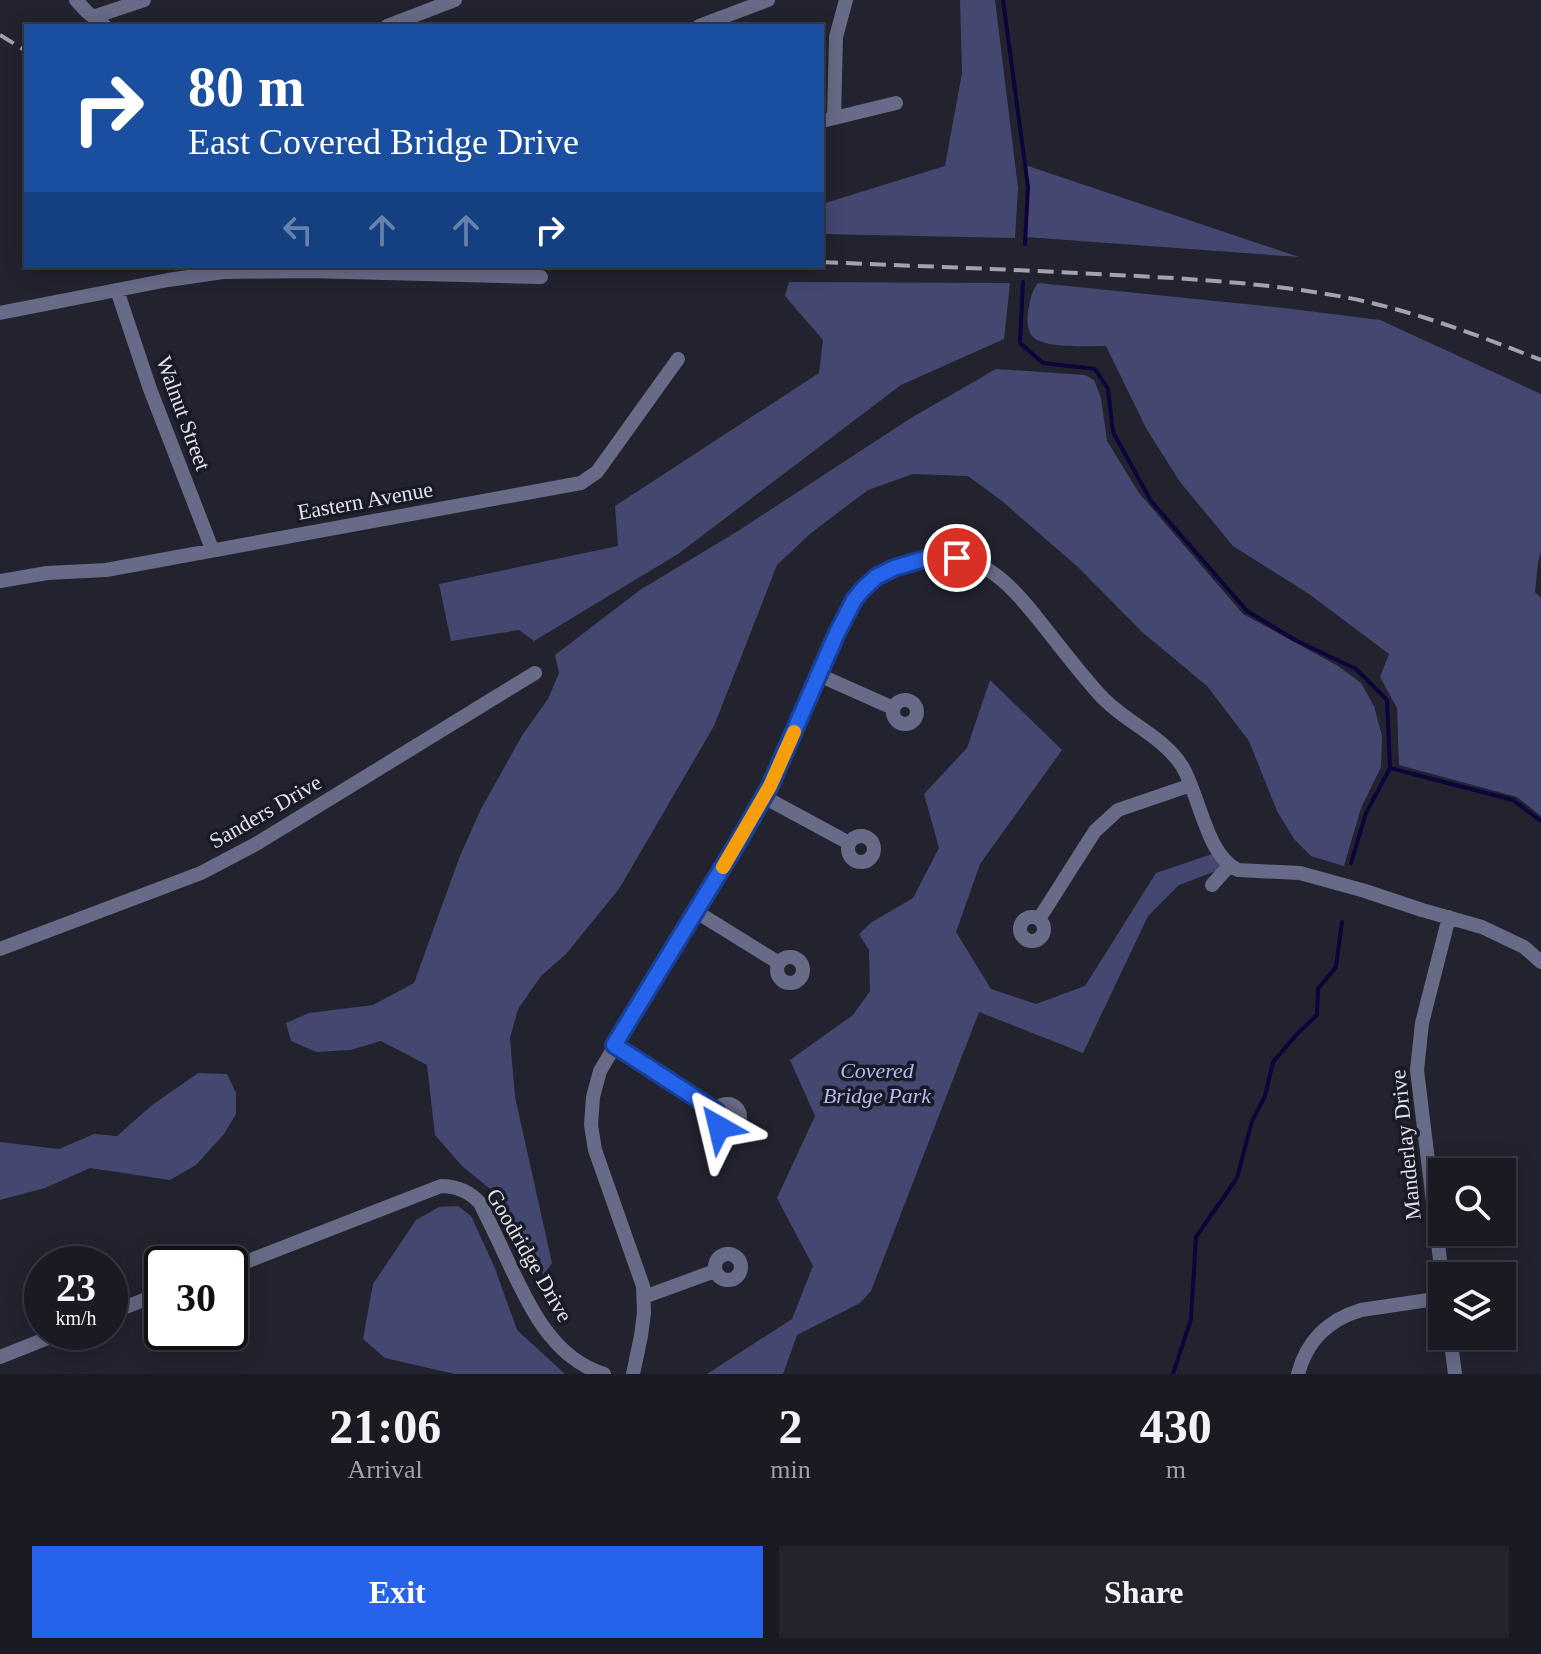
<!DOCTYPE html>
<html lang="en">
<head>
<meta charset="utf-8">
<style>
  :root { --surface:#1a1a23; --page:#23232b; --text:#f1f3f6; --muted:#9fa1a6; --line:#383841; --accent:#2563eb }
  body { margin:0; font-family:"Times New Roman",serif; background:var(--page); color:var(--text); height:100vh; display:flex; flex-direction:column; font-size:30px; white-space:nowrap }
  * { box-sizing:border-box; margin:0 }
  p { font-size:26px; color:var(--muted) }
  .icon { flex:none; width:44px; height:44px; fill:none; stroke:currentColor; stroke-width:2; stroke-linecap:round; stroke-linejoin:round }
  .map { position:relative; height:1374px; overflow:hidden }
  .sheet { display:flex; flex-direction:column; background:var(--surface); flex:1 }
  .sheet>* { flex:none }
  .hud { position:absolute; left:24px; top:24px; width:800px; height:244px; border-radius:0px; box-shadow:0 4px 20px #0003,0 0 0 2px var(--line); background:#1a4fa0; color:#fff; overflow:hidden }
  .fabs { position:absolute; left:1428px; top:1158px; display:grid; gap:16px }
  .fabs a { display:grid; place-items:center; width:88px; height:88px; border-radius:0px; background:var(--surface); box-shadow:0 4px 20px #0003,0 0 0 2px var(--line); font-size:40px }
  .speed { position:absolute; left:24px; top:1246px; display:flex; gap:16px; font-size:40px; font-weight:700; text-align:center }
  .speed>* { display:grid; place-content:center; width:104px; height:104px; border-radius:50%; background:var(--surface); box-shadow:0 4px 20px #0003,0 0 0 2px var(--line); line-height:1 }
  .speed small { font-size:20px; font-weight:400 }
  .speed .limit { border:4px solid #111; border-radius:12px; background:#fff; color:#111 }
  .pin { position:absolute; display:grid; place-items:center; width:68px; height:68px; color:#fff; margin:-34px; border:4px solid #fff; border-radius:50%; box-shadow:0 2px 8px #0007 }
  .me { position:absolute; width:88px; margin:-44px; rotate:323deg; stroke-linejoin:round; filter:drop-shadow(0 0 6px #0008) }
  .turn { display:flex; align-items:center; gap:28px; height:168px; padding:0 32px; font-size:36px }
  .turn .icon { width:104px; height:104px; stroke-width:2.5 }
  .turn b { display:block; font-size:56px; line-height:68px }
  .lanes { display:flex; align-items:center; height:76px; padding:0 32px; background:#0003; justify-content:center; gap:40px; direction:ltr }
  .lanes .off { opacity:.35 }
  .eta { display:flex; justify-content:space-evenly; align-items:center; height:136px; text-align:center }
  .eta b { font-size:48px; font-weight:700; line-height:56px }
  .primary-button { display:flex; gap:16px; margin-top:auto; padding:16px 32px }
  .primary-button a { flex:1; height:92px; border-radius:0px; background:var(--accent); color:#fff; font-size:32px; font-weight:700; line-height:92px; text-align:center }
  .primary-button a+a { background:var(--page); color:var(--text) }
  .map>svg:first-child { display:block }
  .green { fill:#444871 }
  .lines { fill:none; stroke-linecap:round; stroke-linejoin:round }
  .stream { stroke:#0d043b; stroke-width:4 }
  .minor { stroke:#686b87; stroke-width:14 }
  .rail { stroke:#a2a3ac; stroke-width:4; stroke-dasharray:16 8; stroke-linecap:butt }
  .route-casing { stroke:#184099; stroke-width:20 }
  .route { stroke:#2563eb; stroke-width:14 }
  .slow { stroke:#f59e0b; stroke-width:14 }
  .labels { text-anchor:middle; stroke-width:7; stroke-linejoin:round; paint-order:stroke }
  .street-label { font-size:22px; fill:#e1e2ea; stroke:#181a25 }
  .park-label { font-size:22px; font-style:italic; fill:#b4baf0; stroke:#181a25 }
</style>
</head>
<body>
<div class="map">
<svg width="1541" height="1374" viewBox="0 0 1541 1374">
  <rect width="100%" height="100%" fill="#22232f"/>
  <path class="green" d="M 960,0 L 995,0 L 1018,188 L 1015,238 L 822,234 L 822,204 L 945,166 L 962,73 Z
    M 1025,165 L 1299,257 L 1026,237 L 1028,187 Z
    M 789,282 L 1010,283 L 1004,339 L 901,385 L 678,554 L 534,641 L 519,630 L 451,641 L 439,584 L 618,546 L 615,506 L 819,373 L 823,340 L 785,296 Z
    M 1038,283 L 1284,308 L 1380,320 L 1541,394 L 1541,552 L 1538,562 L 1535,592 L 1541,598 L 1541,816 L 1517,797 L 1399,765 L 1397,708 L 1380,677 L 1389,654 L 1309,594 L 1233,546 L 1180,482 L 1146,428 L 1106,346 C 1090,346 1043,349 1032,336 C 1027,330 1027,319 1028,312 C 1030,301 1031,292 1038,283 Z
    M 996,369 L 1085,375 L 1094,380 L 1101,398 L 1107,441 L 1139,493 L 1243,614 L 1338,666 L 1361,683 L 1374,706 L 1382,736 L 1381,767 L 1361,808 L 1344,866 L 1311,856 L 1294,839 L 1277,811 L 1249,741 L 1207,686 L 1141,631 L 1079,568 L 1002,501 L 968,476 L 913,474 L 868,490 L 811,533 L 777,565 L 714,726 L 619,889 L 566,954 L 541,976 L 518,1009 L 510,1038 L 515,1097 L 552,1263 L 544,1274 L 529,1269 L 495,1193 L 462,1166 L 435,1135 L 427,1065 L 381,1041 L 350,1050 L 316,1052 L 291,1041 L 286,1023 L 309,1013 L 373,1005 L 414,983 L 460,856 L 481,809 L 523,734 L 548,699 L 559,673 L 555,655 L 640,590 L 738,531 L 911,418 Z
    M 990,680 L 1062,750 L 980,864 L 956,932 L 991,989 L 1036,1004 L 1085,986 L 1156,873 L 1218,852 L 1229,866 L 1179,885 L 1148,916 L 1083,1053 L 979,1012 L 871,1291 L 860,1303 L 797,1335 L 783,1374 L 707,1374 L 792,1319 L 813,1266 L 777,1198 L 815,1116 L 790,1060 L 853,1015 L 870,991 L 869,950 L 859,934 L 872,922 L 913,898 L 939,848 L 924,794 L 967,748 Z
    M 198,1073 L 227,1074 L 236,1093 L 236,1114 L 224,1134 L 196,1165 L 170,1180 L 90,1168 L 45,1188 L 0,1200 L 0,1142 L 59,1149 L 94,1134 L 117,1136 L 151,1106 Z
    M 458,1206 L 471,1216 L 494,1266 L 517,1330 L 565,1374 L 455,1374 L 385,1358 L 363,1339 L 373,1284 L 416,1220 L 439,1207 Z"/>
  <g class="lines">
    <path class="stream" d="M 1003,0 L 1028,187 L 1025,244
      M 1023,282 L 1020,343 L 1043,363 L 1095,369 L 1108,389 L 1113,432 L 1151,501 L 1247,611 L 1295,640 L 1356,669 L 1387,700 L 1390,768 L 1513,800 L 1541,821
      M 1351,863 L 1366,813 L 1390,768
      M 1173,1374 L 1191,1319 L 1196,1237 L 1237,1178 L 1252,1121 L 1265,1096 L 1273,1062 L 1297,1034 L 1317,1015 L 1318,989 L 1336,967 L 1342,922"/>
    <path class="minor" d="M 76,0 L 87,12 L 105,26
      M 93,17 L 144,0
      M 387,26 L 455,0
      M 699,26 L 768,0
      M 834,118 L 836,37 L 846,0
      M 822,121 L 896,103
      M 117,290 L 150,389 L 212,549
      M 0,313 L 168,280 L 223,272 L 309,271 L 541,277
      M 0,581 L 47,573 L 106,570 L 581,483 L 597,472 L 678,359
      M 819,675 L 893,708
      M893 712a12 12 0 1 1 24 0a12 12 0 1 1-24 0Z
      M 764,797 L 849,843
      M848 849a13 13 0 1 1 26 0a13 13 0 1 1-26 0Z
      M 1212,885 L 1229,866
      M 695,911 L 779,963
      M1020 929a12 12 0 1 1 24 0a12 12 0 1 1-24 0Z
      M 1039,919 L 1095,831 L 1118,810 L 1191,785
      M 0,949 L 201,873 L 256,844 L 535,673
      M777 970a13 13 0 1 1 26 0a13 13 0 1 1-26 0Z
      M 614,1045 L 716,1111
      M714 1117a13 13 0 1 1 26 0a13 13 0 1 1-26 0Z
      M715 1267a13 13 0 1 1 26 0a13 13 0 1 1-26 0Z
      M 230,1268 L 441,1186 C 457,1186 469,1191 480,1203 C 491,1225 502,1248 512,1270 C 533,1313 555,1359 604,1374
      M 1442,1276 L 1417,1070 L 1422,1023 L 1449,917
      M 644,1297 L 715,1271
      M 110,1313 L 162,1293
      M 1450,1336 L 1455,1374
      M 0,1357 L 63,1332
      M 633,1374 L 641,1336 L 644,1313 L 643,1286 L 595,1150 L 591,1125 L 593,1097 L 600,1071 L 770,786 L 850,608 C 864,583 884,571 911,562 C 974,542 1007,580 1042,624 C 1061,648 1080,673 1100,695 C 1124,722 1162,735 1182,766 C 1200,796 1206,855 1238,870 L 1300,873 L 1365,891 L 1422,910 L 1482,927 L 1524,947 L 1541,962
      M 1298,1374 C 1307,1340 1328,1320 1361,1310 L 1442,1298"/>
    <path class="rail" d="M 0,35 L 26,51
      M 822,262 C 913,266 1004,269 1096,274 C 1179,278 1262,282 1344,297 C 1412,310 1477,335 1541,360"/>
  </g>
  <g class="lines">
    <g class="route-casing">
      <path id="route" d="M 719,1127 L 714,1119 L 716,1111 L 614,1045 L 738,842 L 770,786 L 837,633 L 854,600 L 862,590 L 876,577 L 894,568 L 931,557 L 957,558"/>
    </g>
    <use href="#route" class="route"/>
    <path class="slow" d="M 723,867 L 770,786 L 794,732"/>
  </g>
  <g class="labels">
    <g class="street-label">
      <text transform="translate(184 413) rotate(70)" y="8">Walnut Street</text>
      <text transform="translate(365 500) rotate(-10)" y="8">Eastern Avenue</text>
      <text transform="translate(265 811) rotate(-30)" y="8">Sanders Drive</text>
      <text transform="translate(1405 1145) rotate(-96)" y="8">Manderlay Drive</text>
      <text transform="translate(530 1255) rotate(60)" y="8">Goodridge Drive</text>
    </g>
    <g class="park-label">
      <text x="877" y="1078">Covered<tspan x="877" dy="25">Bridge Park</tspan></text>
    </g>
  </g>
</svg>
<div class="fabs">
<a><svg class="icon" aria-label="search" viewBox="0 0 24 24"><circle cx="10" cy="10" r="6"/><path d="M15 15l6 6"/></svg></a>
<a><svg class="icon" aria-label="layers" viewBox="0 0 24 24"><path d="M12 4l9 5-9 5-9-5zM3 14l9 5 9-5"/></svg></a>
</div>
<div class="speed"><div>23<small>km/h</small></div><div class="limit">30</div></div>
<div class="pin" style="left:957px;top:558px;background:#d93025"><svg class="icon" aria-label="arrive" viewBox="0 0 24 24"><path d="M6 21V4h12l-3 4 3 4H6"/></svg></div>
<svg class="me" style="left:719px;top:1127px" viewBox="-20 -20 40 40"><path d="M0-17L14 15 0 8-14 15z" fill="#2563eb" stroke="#fff" stroke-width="4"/></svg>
<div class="hud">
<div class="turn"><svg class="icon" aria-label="right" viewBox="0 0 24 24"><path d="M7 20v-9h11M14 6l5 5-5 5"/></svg><div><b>80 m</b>East Covered Bridge Drive</div></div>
<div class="lanes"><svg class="icon off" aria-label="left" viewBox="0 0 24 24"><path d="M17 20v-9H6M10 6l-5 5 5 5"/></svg><svg class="icon off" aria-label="ahead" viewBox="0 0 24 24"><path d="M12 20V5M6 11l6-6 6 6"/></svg><svg class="icon off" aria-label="ahead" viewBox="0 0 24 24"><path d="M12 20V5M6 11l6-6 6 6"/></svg><svg class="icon" aria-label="right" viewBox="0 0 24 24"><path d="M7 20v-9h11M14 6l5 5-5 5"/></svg></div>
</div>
</div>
<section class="sheet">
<div class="eta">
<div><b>21:06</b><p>Arrival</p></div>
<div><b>2</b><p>min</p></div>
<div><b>430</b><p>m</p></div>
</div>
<div class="primary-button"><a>Exit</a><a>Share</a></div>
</section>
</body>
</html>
